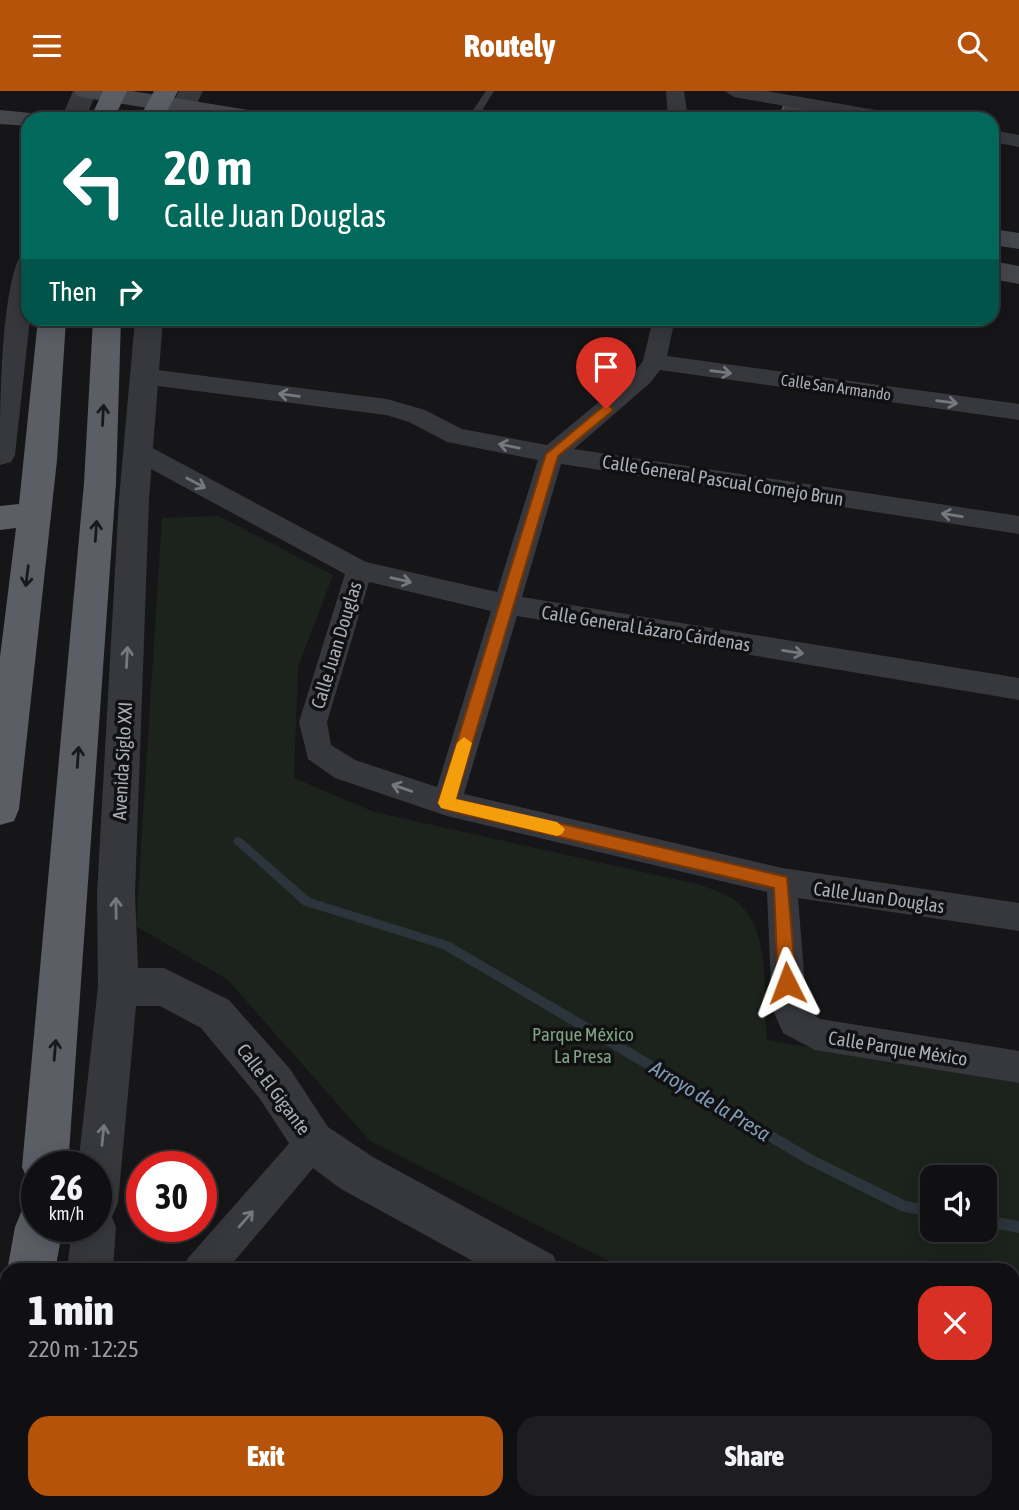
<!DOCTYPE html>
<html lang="en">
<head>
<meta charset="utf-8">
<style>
  :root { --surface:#101012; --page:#1e1e20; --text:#f1f3f6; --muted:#9c9d9f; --line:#303032; --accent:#b45309 }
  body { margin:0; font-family:"Asap Condensed",sans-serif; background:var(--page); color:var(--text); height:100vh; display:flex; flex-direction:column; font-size:26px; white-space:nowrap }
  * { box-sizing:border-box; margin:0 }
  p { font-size:23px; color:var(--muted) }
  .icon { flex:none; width:38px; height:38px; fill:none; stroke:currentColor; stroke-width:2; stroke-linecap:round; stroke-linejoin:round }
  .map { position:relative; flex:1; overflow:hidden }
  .details { position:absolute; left:0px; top:1172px; width:1020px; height:247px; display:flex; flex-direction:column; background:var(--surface); border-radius:21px 21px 0 0; box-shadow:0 4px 18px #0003,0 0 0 2px var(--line) }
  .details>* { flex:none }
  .hud { position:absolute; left:21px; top:21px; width:978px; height:214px; border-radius:21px; box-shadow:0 4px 18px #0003,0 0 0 2px var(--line); background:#00695c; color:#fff; overflow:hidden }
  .controls { position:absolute; left:920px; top:1074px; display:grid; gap:14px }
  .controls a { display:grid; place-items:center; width:77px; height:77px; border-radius:14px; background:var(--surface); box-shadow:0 4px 18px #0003,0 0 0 2px var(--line); font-size:35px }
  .speed { position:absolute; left:21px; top:1060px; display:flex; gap:14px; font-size:35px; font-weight:700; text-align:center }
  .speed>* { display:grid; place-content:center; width:91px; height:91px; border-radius:50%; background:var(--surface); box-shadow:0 4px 18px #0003,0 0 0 2px var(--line); line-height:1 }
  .speed small { font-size:18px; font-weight:400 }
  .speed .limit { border:10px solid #d22; background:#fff; color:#111 }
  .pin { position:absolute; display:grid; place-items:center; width:60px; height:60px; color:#fff; margin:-72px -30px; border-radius:50% 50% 50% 0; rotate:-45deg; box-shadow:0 0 7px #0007 }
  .pin .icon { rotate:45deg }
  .me { position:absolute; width:77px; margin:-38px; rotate:357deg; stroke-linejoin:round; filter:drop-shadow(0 0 5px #0008) }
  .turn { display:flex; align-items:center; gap:24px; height:147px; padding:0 28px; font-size:32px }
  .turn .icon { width:91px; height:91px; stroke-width:2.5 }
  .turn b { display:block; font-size:49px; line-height:60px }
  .then { display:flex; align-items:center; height:66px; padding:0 28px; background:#0003; gap:14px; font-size:26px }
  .round { display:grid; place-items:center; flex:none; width:74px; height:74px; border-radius:21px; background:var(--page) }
  .summary { display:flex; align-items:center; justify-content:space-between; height:119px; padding:0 28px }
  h1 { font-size:42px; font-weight:800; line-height:52px }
  .primary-button { display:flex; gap:14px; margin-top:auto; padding:14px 28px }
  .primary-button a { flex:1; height:80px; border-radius:21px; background:var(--accent); color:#fff; font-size:28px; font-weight:800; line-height:80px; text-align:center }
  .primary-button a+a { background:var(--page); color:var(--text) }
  header { display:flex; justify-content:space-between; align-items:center; height:91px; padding:0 28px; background:var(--accent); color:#fff; font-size:32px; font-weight:800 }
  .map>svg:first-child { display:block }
  .green { fill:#1c231d; fill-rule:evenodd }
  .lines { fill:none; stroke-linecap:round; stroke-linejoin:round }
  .stream { fill:#2c353c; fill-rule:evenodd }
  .building { fill:#3f3f44; stroke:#4f5156; stroke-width:2 }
  .service { fill:#37383d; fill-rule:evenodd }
  .minor { fill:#37383d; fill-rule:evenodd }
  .tertiary { fill:#37383d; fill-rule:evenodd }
  .secondary { fill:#45474d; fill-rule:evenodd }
  .trunk { fill:#5b5e65; fill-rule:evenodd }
  .oneway { stroke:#757881 }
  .oneway2 { stroke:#18191b }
  .route { fill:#b45309; stroke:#753606; stroke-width:2 }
  .slow { fill:#f59e0b }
  .labels { text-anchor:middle; stroke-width:7; stroke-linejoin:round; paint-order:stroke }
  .far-street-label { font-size:16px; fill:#a8adb8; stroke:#111113 }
  .street-label { font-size:19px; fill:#a8adb8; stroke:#111113 }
  .park-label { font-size:19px; fill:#7fa381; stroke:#111113 }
  .water-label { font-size:21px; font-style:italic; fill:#7f9bb3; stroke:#111113 }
</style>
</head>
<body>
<header><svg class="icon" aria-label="menu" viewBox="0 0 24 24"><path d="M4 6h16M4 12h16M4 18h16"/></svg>Routely<svg class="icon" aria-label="search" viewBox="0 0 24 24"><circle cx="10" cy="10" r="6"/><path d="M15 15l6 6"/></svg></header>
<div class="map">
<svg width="1019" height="1419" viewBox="0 0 1019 1419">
  <rect width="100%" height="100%" fill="#161618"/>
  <path class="green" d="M 218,425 L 333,484 L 298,576 L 294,687 L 374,721 L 701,794 C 710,798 722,801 731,807 C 775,835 761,904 767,949 L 1019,992 L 1019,1376 L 1013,1373 L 1013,1180 L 627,1179 L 370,1050 L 227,888 L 136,835 L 162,427 ZM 933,1087 L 985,1087 L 985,1139 L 933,1139 Z"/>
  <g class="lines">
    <path class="stream" d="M 238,746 L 241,747 L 310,807 L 450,851 L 813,1064 L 906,1110 L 933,1115 L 933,1127 L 901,1120 L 805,1072 L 443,858 L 303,814 L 235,753 L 233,750 L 235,747 Z
      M 985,1124 L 1019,1130 L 1019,1142 L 985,1136 Z"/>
  </g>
  <path class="building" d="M 787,6 L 839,14 L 835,28 L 779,28 Z"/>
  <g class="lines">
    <path class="service" d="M 486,0 L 494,0 L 477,28 L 467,28 Z"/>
    <path class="minor" d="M 666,0 L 684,0 L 688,28 L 668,28 Z
      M 725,0 L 766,0 L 893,22 L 903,28 L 860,28 L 734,6 Z
      M 992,39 L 1019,44 L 1019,56 L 992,51 Z
      M 653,228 L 675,228 L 667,265 L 1019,313 L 1019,329 L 660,279 L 650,292 L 574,358 L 1019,425 L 1019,443 L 561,373 L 522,506 L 1019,587 L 1019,609 L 517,525 L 464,703 L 782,777 L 1019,812 L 1019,840 L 798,807 L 807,920 L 820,928 L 1019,960 L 1019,992 L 815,959 L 783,942 L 772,917 L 767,801 L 447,725 L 335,687 L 308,668 L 299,631 L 345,483 L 127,365 L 124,359 L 127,353 L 136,351 L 145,353 L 366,471 L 497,501 L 538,369 L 447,351 L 409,331 L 386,324 L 142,293 L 134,290 L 130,285 L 134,280 L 142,277 L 387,308 L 425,319 L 462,338 L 547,354 L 634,282 L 643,270 ZM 369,491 L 491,520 L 437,696 L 355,669 L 331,654 L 327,631 Z
      M 313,1034 L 325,1039 L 331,1051 L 325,1063 L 226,1180 L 183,1180 L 188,1167 L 301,1039 Z
      M 100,1412 L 144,1412 L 146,1419 L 103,1419 Z
      M 423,1412 L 465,1412 L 462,1419 L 421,1419 Z
      M 844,1412 L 885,1412 L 882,1419 L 842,1419 Z"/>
    <path class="tertiary" d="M 73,0 L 97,0 L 85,28 L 61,28 Z
      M 179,0 L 203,0 L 189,28 L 165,28 Z
      M 28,165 L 30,228 L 15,364 L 11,371 L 0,374 C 0,323 0,209 19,167 Z
      M 135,228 L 163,228 L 149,408 L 135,803 L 138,877 L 164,877 L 229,909 L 290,978 L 328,1036 L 373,1066 L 553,1164 L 560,1180 L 491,1180 L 341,1098 L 298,1066 L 260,1008 L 201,937 L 160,915 L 136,915 L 118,1112 L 112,1126 L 116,1136 L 113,1180 L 67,1180 L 72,1136 L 96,1136 L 96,1076 L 78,1076 L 98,896 L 97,803 L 119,408 Z
      M 1013,1397 L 1019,1400 L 1019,1419 L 967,1419 L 964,1412 L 1013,1412 Z
      M 33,1412 L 83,1412 L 82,1419 L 32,1419 Z"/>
    <path class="secondary" d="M 74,0 L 132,0 L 261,21 L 270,23 L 273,28 L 215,28 L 86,7 L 77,5 Z
      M 0,19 L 41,23 L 44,28 L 28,28 L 28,35 L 0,33 Z
      M 992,138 L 1019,142 L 1019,158 L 992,154 Z
      M 992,170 L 1019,175 L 1019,193 L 992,188 Z"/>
    <path class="trunk" d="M 103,0 L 127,0 L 114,28 L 90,28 Z
      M 154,0 L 178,0 L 163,28 L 139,28 Z
      M 38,228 L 66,228 L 57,369 L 19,718 L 14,730 L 0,734 L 0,566 L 16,437 L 0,439 L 0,415 L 19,413 Z
      M 93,228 L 121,228 L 116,392 L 68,1076 L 37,1076 L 37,1096 L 29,1092 L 22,1076 L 84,392 Z
      M 37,1113 L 37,1136 L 63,1136 L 55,1180 L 7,1180 L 15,1136 L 22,1119 Z
      M 7,1289 L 7,1375 L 0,1378 L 0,1292 Z"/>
  </g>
  <defs><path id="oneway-shaft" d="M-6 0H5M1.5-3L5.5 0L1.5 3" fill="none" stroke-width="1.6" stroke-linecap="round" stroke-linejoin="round" transform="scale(1.75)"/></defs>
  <g class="oneway">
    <use href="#oneway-shaft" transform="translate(721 281) rotate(8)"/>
    <use href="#oneway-shaft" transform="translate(289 304) rotate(-173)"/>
    <use href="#oneway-shaft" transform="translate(947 311) rotate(8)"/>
    <use href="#oneway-shaft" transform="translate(509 355) rotate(-169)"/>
    <use href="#oneway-shaft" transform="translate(196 392) rotate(28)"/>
    <use href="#oneway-shaft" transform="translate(952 424) rotate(-171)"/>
    <use href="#oneway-shaft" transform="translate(401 489) rotate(13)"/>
    <use href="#oneway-shaft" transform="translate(793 561) rotate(9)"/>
    <use href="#oneway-shaft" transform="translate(127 566) rotate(-87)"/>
    <use href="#oneway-shaft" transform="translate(402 697) rotate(-161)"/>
    <use href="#oneway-shaft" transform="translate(116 817) rotate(-91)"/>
    <use href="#oneway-shaft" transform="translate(103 1044) rotate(-84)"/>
    <use href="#oneway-shaft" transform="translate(246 1128) rotate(-49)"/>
  </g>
  <g class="oneway2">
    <use href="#oneway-shaft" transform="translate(103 324) rotate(-87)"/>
    <use href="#oneway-shaft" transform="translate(96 440) rotate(-86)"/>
    <use href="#oneway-shaft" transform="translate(27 485) rotate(97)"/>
    <use href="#oneway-shaft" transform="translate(78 666) rotate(-86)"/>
    <use href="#oneway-shaft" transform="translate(55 959) rotate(-85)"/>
  </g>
  <path class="route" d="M 606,313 L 613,318 L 611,321 L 558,365 L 456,708 L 787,786 L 796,892 L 793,898 L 787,900 L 781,898 L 778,892 L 774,797 L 446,719 L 438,712 L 546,363 Z"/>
  <path class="slow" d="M 464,646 L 472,652 L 456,708 L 557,731 L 565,738 L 562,743 L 557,745 L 441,717 L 438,712 L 457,652 Z"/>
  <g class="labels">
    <g class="far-street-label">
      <text transform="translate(836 296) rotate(8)" y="6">Calle San Armando</text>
    </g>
    <g class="street-label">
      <text transform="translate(723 389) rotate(9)" y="7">Calle General Pascual Cornejo Brun</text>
      <text transform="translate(646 537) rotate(9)" y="7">Calle General Lázaro Cárdenas</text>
      <text transform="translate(336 554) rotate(-73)" y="7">Calle Juan Douglas</text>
      <text transform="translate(122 670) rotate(-87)" y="7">Avenida Siglo XXI</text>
      <text transform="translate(879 806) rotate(8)" y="7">Calle Juan Douglas</text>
      <text transform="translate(898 957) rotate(9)" y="7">Calle Parque México</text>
      <text transform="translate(274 998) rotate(53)" y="7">Calle El Gigante</text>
    </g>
    <g class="park-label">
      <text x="583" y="950">Parque México<tspan x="583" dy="22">La Presa</tspan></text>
    </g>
    <g class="water-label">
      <text transform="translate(710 1010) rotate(31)" y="7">Arroyo de la Presa</text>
    </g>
  </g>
</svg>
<div class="controls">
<a><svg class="icon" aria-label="sound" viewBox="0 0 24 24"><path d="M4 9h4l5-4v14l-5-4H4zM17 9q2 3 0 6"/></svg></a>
</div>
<div class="speed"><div>26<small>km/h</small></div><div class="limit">30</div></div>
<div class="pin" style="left:606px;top:318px;background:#d93025"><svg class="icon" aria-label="arrive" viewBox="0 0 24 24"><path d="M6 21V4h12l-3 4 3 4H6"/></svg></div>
<svg class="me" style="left:787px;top:892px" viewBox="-20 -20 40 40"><path d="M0-17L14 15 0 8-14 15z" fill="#b45309" stroke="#fff" stroke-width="4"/></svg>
<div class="hud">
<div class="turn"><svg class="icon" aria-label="left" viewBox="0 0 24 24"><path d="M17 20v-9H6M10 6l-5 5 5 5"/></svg><div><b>20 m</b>Calle Juan Douglas</div></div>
<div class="then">Then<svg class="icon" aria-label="right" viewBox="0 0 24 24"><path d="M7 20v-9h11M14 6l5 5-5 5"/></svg></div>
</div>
<section class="details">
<div class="summary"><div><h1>1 min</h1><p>220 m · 12:25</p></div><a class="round" style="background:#d93025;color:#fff"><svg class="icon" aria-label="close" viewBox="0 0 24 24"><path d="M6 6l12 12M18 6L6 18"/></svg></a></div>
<div class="primary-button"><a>Exit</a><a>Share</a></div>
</section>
</div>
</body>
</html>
